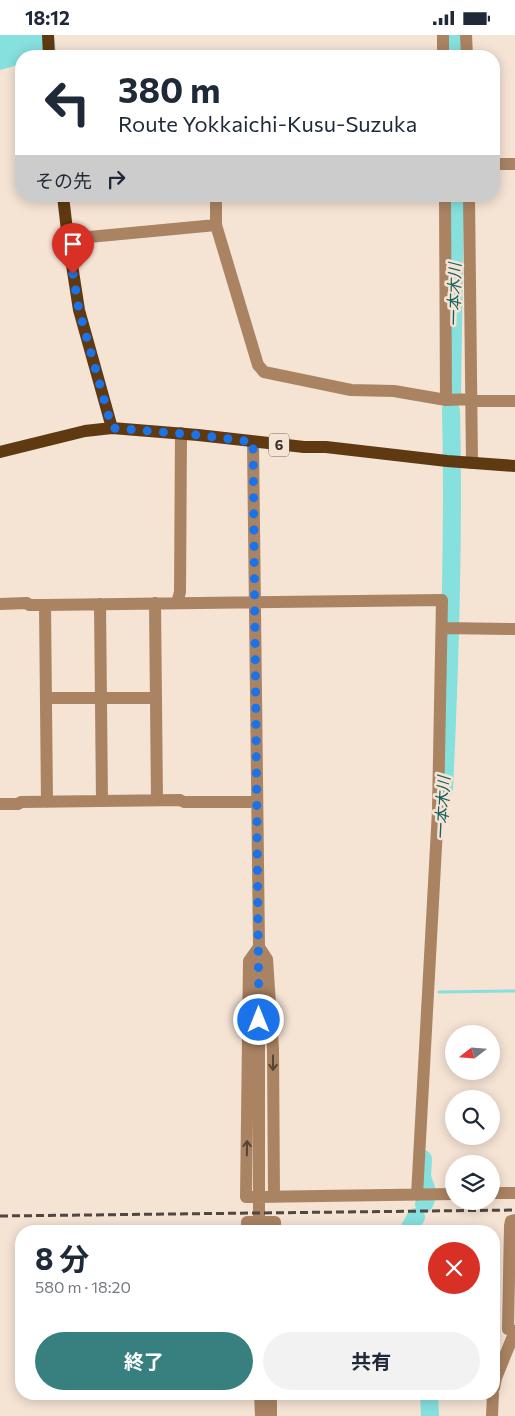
<!DOCTYPE html>
<html lang="ja">
<head>
<meta charset="utf-8">
<style>
  :root { --surface:#fff; --page:#f2f2f3; --text:#1f2937; --muted:#747a83; --accent:#38807f }
  body { margin:0; font-family:Commissioner,"Noto Sans JP",sans-serif; background:var(--page); color:var(--text); height:100vh; display:flex; flex-direction:column; font-size:19px; white-space:nowrap }
  * { box-sizing:border-box; margin:0 }
  p { font-size:16px; color:var(--muted) }
  .icon { flex:none; width:28px; height:28px; fill:none; stroke:currentColor; stroke-width:2; stroke-linecap:round; stroke-linejoin:round }
  .map { position:relative; flex:1; overflow:hidden }
  .details { position:absolute; left:15px; top:1190px; width:485px; height:175px; display:flex; flex-direction:column; background:var(--surface); border-radius:20px; box-shadow:0 2px 12px #0003 }
  .details>* { flex:none }
  .hud { position:absolute; left:15px; top:15px; width:485px; height:152px; border-radius:20px; box-shadow:0 2px 12px #0003; background:#fff; color:var(--text); overflow:hidden }
  .needle { width:32px; rotate:253deg }
  .fabs { position:absolute; left:445px; top:990px; display:grid; gap:10px }
  .fabs a { display:grid; place-items:center; width:55px; height:55px; border-radius:50%; background:var(--surface); box-shadow:0 2px 12px #0003; font-size:25px }
  .pin { position:absolute; display:grid; place-items:center; width:42px; height:42px; color:#fff; margin:-51px -21px; border-radius:50% 50% 50% 0; rotate:-45deg; box-shadow:0 0 5px #0007 }
  .pin .icon { rotate:45deg }
  .me { position:absolute; width:55px; margin:-28px; rotate:0deg; stroke-linejoin:round; filter:drop-shadow(0 0 4px #0008) }
  .turn { display:flex; align-items:center; gap:18px; height:105px; padding:0 20px; font-size:22px }
  .turn .icon { width:65px; height:65px; stroke-width:2.5 }
  .turn b { display:block; font-size:35px; line-height:42px }
  .then { display:flex; align-items:center; height:48px; padding:0 20px; background:#0003; gap:10px; font-size:19px }
  .round { display:grid; place-items:center; flex:none; width:52px; height:52px; border-radius:26px; background:var(--page) }
  .overview { display:flex; align-items:center; justify-content:space-between; height:85px; padding:0 20px }
  h1 { font-size:30px; font-weight:700; line-height:38px }
  .button { display:flex; gap:10px; margin-top:auto; padding:10px 20px }
  .button a { flex:1; height:58px; border-radius:30px; background:var(--accent); color:#fff; font-size:20px; font-weight:700; line-height:58px; text-align:center }
  .button a+a { background:var(--page); color:var(--text) }
  .status { display:flex; justify-content:space-between; align-items:center; height:35px; padding:0 25px; background:var(--surface); direction:ltr }
  .status svg { height:14px; fill:currentColor }
  .map>svg:first-child { display:block }
  .water { fill:#86e0dd }
  .lines { fill:none; stroke-linecap:round; stroke-linejoin:round }
  .stream { stroke:#86e0dd; stroke-width:3 }
  .river { stroke:#86e0dd; stroke-width:18 }
  .minor { stroke:#a98362; stroke-width:12 }
  .major { stroke:#5f3912; stroke-width:12 }
  .rail { stroke:#504740; stroke-width:3; stroke-dasharray:8 4; stroke-linecap:butt }
  .oneway { stroke:#544538 }
  .route { stroke:#1a73e8; stroke-width:9; stroke-dasharray:0 16.2 }
  .labels { text-anchor:middle; stroke-width:5; stroke-linejoin:round; paint-order:stroke }
  .shield { fill:#f5e3d4; stroke:#70665d; stroke-width:1 }
  .shield-label { font-size:14px; font-weight:bold; fill:#37302a }
  .water-label { font-size:16px; font-style:italic; fill:#15615f; stroke:#f5e3d4 }
</style>
</head>
<body>
<div class="status"><b>18:12</b><svg viewBox="0 0 49 12"><path d="M0 12V9h3v3zM5 12V6h3v6zM10 12V3h3v9zM15 12V0h3v12zM26 1h20v11H26zM47 4h2v5h-2z"/></svg></div>
<div class="map">
<svg width="515" height="1381" viewBox="0 0 515 1381">
  <rect width="100%" height="100%" fill="#f5e3d4"/>
  <path class="water" d="M 0,0 L 54,0 L 56,18 L 45,21 L 21,21 L 21,29 L 0,35 Z"/>
  <g class="lines">
    <path class="stream" d="M 439,957 L 515,956"/>
    <path class="river" d="M 453,0 L 454,21
      M 452,360 L 455,161
      M 444,754 C 450,628 454,502 451,375
      M 423,1124 L 422,1142 L 428,1159 L 424,1169
      M 408,1196 L 416,1182
      M 429,1359 L 430,1381"/>
    <path class="minor" d="M 443,0 L 443,21
      M 466,0 L 467,21
      M 494,129 L 515,129
      M 216,161 L 216,190 L 258,330 L 264,337 L 351,355 L 394,356 L 446,365 L 472,364
      M 445,161 L 446,365
      M 469,161 L 472,428
      M 68,204 L 216,190
      M 472,366 L 515,366
      M 253,407 L 259,912 L 259,1196
      M 155,568 L 157,765
      M 177,568 L 180,557 L 181,398
      M 0,569 L 27,568 L 29,570 L 45,570 L 442,565 L 438,775 L 417,1160
      M 100,569 L 102,766
      M 45,570 L 47,767
      M 442,593 L 515,594
      M 46,663 L 156,663
      M 0,769 L 18,769 L 21,767 L 180,765 L 184,767 L 256,767
      M 259,912 L 249,926 L 246,1162 L 454,1159
      M 259,912 L 267,924 L 273,1014 L 274,1162
      M 491,1158 L 515,1158
      M 247,1196 L 247,1187 L 275,1187 L 275,1196
      M 494,1353 L 496,1343 L 515,1296 L 508,1294 L 510,1191 L 511,1186 L 515,1185
      M 260,1359 L 261,1381
      M 271,1359 L 271,1381
      M 492,1381 L 493,1359"/>
    <path class="major" d="M 48,0 L 49,21
      M 63,161 L 68,204 L 79,275 L 112,393
      M 0,417 L 85,396 L 112,393 L 198,400 L 304,412 L 326,412 L 447,426 L 515,431"/>
    <path class="rail" d="M 0,1181 L 515,1175"/>
  </g>
  <defs><path id="oneway-shaft" d="M-6 0H5M1.5-3L5.5 0L1.5 3" fill="none" stroke-width="1.6" stroke-linecap="round" stroke-linejoin="round" transform="scale(1.25)"/></defs>
  <g class="oneway">
    <use href="#oneway-shaft" transform="translate(273 1028) rotate(90)"/>
    <use href="#oneway-shaft" transform="translate(247 1113) rotate(-89)"/>
  </g>
  <g class="lines">
    <path class="route" d="M 73,239 L 79,275 L 112,393 L 198,400 L 253,407 L 259,985"/>
  </g>
  <g class="labels">
    <rect class="shield" x="269" y="398.5" width="20" height="23" rx="4"/>
    <g class="shield-label">
      <text x="279" y="415">6</text>
    </g>
    <g class="water-label">
      <text transform="translate(454 260) rotate(-89)" y="6">一本木川</text>
      <text transform="translate(442 773) rotate(-87)" y="6">一本木川</text>
    </g>
  </g>
</svg>
<div class="fabs">
<a><svg class="needle" viewBox="-14 -14 28 28"><path d="M0-13l5 13h-10z" fill="#e53935"/><path d="M0 13l5-13h-10z" fill="#747a83"/></svg></a>
<a><svg class="icon" aria-label="search" viewBox="0 0 24 24"><circle cx="10" cy="10" r="6"/><path d="M15 15l6 6"/></svg></a>
<a><svg class="icon" aria-label="layers" viewBox="0 0 24 24"><path d="M12 4l9 5-9 5-9-5zM3 14l9 5 9-5"/></svg></a>
</div>
<div class="pin" style="left:73px;top:239px;background:#d93025"><svg class="icon" aria-label="arrive" viewBox="0 0 24 24"><path d="M6 21V4h12l-3 4 3 4H6"/></svg></div>
<svg class="me" style="left:259px;top:985px" viewBox="-20 -20 40 40"><circle r="17" fill="#1a73e8" stroke="#fff" stroke-width="3"/><path d="M0-11L8 9 0 5-8 9z" fill="#fff"/></svg>
<div class="hud">
<div class="turn"><svg class="icon" aria-label="left" viewBox="0 0 24 24"><path d="M17 20v-9H6M10 6l-5 5 5 5"/></svg><div><b>380 m</b>Route Yokkaichi-Kusu-Suzuka</div></div>
<div class="then">その先<svg class="icon" aria-label="right" viewBox="0 0 24 24"><path d="M7 20v-9h11M14 6l5 5-5 5"/></svg></div>
</div>
<section class="details">
<div class="overview"><div><h1>8 分</h1><p>580 m · 18:20</p></div><a class="round" style="background:#d93025;color:#fff"><svg class="icon" aria-label="close" viewBox="0 0 24 24"><path d="M6 6l12 12M18 6L6 18"/></svg></a></div>
<div class="button"><a>終了</a><a>共有</a></div>
</section>
</div>
</body>
</html>
